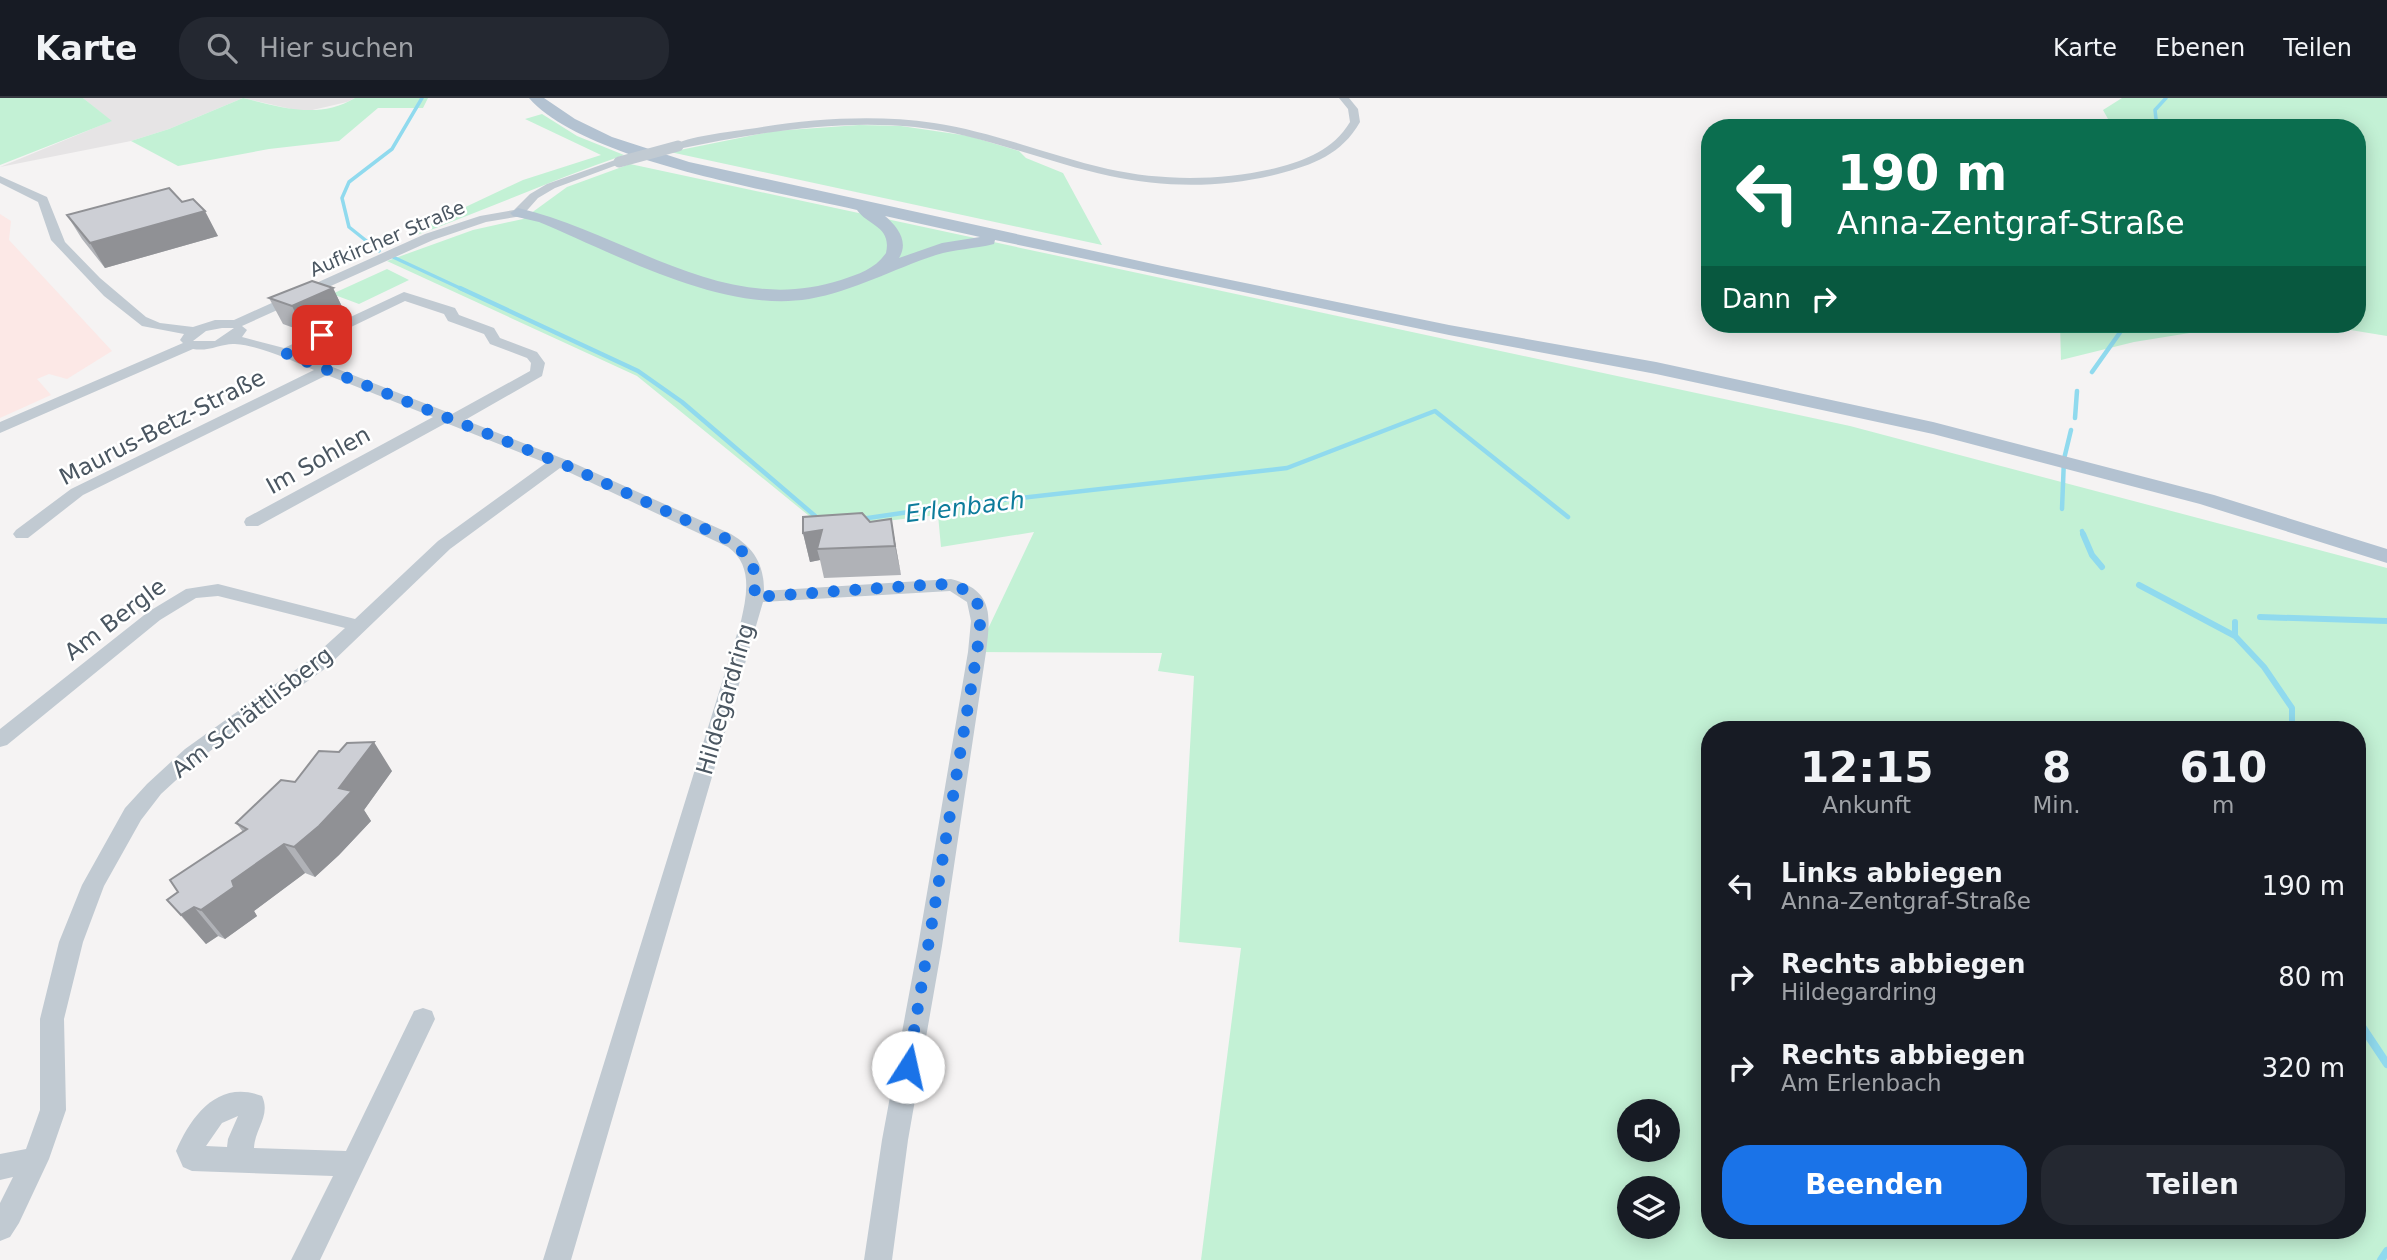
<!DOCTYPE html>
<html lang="de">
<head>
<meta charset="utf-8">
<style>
  :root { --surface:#171b24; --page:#242831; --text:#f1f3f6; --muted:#9ea1a6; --line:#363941; --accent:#1a73e8 }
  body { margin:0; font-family:"DejaVu Sans",sans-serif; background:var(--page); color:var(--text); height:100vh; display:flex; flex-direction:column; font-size:26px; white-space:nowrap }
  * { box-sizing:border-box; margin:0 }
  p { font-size:23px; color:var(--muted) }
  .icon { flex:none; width:38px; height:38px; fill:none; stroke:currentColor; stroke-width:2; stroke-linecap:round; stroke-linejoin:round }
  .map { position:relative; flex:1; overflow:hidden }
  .details { position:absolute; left:1701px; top:623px; width:665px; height:518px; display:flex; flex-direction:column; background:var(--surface); border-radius:28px; box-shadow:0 4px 18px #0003 }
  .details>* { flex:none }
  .banner { position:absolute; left:1701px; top:21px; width:665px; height:214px; border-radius:28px; box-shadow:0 4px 18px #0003; background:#0b6e4f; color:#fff; overflow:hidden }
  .controls { position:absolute; left:1617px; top:1001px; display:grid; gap:14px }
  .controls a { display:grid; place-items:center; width:63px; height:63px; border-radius:50%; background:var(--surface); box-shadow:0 4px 18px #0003; font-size:35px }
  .pin { position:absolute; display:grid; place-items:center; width:60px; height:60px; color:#fff; margin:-30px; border-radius:14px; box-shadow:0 4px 10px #0006 }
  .me { position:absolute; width:77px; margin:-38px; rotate:10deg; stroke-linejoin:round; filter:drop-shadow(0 0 5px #0008) }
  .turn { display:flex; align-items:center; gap:24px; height:147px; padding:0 21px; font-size:32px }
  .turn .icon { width:91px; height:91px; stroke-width:2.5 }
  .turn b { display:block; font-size:49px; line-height:60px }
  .then { display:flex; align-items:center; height:66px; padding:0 21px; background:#0003; gap:14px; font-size:26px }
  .eta { display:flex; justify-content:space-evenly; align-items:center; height:119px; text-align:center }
  .eta b { font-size:42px; font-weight:700; line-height:49px }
  .primary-button { display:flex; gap:14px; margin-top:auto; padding:14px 21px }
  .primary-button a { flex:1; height:80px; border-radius:28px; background:var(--accent); color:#fff; font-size:28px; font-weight:700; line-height:80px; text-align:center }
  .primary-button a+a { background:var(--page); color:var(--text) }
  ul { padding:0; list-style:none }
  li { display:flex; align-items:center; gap:21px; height:91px; padding:0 21px }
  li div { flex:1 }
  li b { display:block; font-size:26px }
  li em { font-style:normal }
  header { display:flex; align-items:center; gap:42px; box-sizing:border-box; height:98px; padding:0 35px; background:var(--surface); border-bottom:2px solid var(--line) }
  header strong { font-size:33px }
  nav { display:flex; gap:38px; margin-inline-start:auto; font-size:24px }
  .search { width:490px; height:63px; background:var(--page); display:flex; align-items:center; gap:18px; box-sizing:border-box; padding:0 24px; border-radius:28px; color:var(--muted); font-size:26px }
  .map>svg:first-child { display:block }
  .education { fill:#e6e4e5 }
  .medical { fill:#fce8e6 }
  .green { fill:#c3f1d5; fill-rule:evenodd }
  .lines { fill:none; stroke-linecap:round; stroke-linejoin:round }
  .stream-far3 { stroke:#90daee; stroke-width:3.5 }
  .stream-far2 { stroke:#90daee; stroke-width:4.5 }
  .stream-far1 { stroke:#90daee; stroke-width:6 }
  .stream { stroke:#90daee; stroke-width:8 }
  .minor { fill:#c1cad2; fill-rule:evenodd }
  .major { fill:#b3c2d1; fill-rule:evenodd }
  .minor-bridge { stroke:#c1cad2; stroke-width:11 }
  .wall { fill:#b0b2b7 }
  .shaded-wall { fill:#909195 }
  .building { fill:#cdcfd5; stroke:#909195; stroke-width:2 }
  .route { stroke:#1a73e8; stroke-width:12; stroke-dasharray:0 21.6 }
  .labels { text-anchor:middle; stroke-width:5; stroke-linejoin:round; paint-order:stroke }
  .far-street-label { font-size:19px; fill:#4a5661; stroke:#fff }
  .street-label { font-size:23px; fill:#4a5661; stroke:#fff }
  .water-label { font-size:24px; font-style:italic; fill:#0c7c9b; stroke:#fff }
</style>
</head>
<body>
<header>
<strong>Karte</strong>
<div class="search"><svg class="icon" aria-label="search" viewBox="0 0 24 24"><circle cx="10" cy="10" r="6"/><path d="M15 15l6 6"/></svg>Hier suchen</div>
<nav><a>Karte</a><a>Ebenen</a><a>Teilen</a></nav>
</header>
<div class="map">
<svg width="2387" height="1162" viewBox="0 0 2387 1162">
  <rect width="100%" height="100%" fill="#f5f3f3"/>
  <path class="education" d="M 83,0 L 355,0 L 347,4 L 304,14 L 243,0 L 169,31 L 131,43 L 0,69 L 111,23 Z"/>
  <path class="medical" d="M 0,116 L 11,123 L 9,142 L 112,253 L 67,281 L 49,276 L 37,281 L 51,297 L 0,320 Z"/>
  <path class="green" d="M 0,0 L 83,0 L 112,23 L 0,67 Z
    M 243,0 C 281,9 318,22 355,0 L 428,0 L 423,10 L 378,10 L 339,43 L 269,51 L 178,68 L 131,43 L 169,31 Z
    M 2122,0 L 2387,0 L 2387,238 L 2314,226 L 2357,226 L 2357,30 L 2113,30 L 2103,12 Z
    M 542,16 L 577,38 L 624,57 C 552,82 483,113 411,139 L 421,130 L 523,82 L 601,57 L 525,21 Z
    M 859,27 L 901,28 L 969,38 L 1019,53 L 1026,60 L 1063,75 L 1102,147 L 670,54 L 774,33 Z
    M 630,66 L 1850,328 L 2387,470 L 2387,1162 L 1201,1162 L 1241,850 L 1179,844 L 1194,578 L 1158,573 L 1162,555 L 977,554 L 1034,434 L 941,449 L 938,417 L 824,430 L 637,278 L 387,163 L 473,132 L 523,121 L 567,89 ZM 1710,632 L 2357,632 L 2357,1132 L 1710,1132 ZM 1629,1013 L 1668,1013 L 1668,1052 L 1629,1052 ZM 1629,1090 L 1668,1090 L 1668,1129 L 1629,1129 Z
    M 387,171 L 409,182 L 359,206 L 332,196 Z
    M 2060,226 L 2245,226 L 2134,244 L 2061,262 Z"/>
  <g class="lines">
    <path class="stream-far3" d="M 2157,30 L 2155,12 L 2166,0
      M 379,153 L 349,129 L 342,100 L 349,84 L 392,51 L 422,0
      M 393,159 L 464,192"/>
    <path class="stream-far2" d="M 460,190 L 638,273 L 682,304 L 821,423
      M 2092,274 L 2126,226
      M 2075,320 L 2077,293
      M 2062,411 L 2064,361 L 2071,332
      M 861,421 L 950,408 L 1287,370 L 1435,313 L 1568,419
      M 2082,433 L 2084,438"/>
    <path class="stream-far1" d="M 2083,436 L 2092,457 L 2102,469
      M 2139,487 L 2235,538 L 2264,569 L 2292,610 L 2292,632
      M 2260,519 L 2387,523
      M 2235,524 L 2235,538"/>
    <path class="stream" d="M 2357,921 L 2387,966
      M 2381,1162 L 2387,1153"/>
    <path class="minor" d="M 1339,0 L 1349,0 L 1358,11 L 1360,24 C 1342,56 1313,67 1278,76 C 1223,90 1166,90 1110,78 C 1044,64 982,36 915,29 C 835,21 756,35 678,51 L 672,48 C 687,38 730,34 749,31 C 810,21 872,16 934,25 C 993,34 1049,57 1108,71 C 1162,83 1221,83 1276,70 C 1306,62 1333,52 1350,24 L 1348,11 Z
      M 615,62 L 625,64 L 555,90 L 538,100 L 522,118 L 486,124 L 433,142 L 242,228 L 247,232 L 242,239 L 284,250 L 404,194 L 455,210 L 459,217 L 494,230 L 500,240 L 537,254 L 545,265 L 542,278 L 465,322 L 569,363 L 731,436 C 754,450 764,466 764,493 L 951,481 C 993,492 991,516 986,554 L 942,848 L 908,1042 L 892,1162 L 864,1162 L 882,1042 L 918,848 L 968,554 L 971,523 L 967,504 L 950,493 L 763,504 L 571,1162 L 543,1162 L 741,523 C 747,497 753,467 728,449 L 560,370 L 450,451 L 326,570 L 199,661 L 161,696 L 141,722 L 104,788 L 83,844 L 64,921 L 66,1012 L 49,1061 L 19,1125 L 10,1139 L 0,1143 L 0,1105 L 13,1079 L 0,1082 L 0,1056 L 26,1051 L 40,1012 L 40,921 L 59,844 L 82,787 L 125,710 L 147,686 L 185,651 L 312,560 L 345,530 L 218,498 L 196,500 L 160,522 L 7,647 L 0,649 L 0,631 L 148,514 L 186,491 L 218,486 L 355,521 L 438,443 L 546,365 L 446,325 L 258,428 L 246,428 L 244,424 L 246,420 L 433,319 L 327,277 L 83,397 L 28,440 L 16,440 L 13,436 L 16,432 L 71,391 L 314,272 C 290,262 261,248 235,246 C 222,245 209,254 193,251 L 0,335 L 0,324 L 183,245 L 180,242 L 184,236 L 142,228 L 104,198 L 51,142 L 38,104 L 0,85 L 0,78 L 47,99 L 65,144 L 100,180 L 146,219 L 160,225 L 193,229 L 215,222 L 234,222 L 425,136 L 480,118 L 514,112 L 530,96 L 547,86 ZM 405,203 L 444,216 L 448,223 L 484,236 L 490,246 L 527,260 L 531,265 L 530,273 L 452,316 L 297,255 ZM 222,230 L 234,230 L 215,243 L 193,243 L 206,233 Z
      M 423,910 L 432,913 L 435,921 L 320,1162 L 291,1162 L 333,1078 L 192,1073 L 183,1069 L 176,1053 C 191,1018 218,981 262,998 C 271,1018 255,1030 254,1050 L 346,1053 L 414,913 ZM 238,1018 L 228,1041 L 227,1049 L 206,1048 L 222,1025 Z"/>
    <path class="major" d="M 529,0 L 544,0 L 575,21 L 612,39 L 689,64 L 1162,168 L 1449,227 L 1656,264 L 1933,324 L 2214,397 L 2387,451 L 2387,465 L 2200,406 L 1933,336 L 1656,276 L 1449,237 L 995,142 L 994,146 C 974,151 955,151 936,157 C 893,171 854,193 809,201 C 722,215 618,157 539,124 L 513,118 L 510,115 L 518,110 C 627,135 724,220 841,182 C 859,176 875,171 886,155 C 892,128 868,128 857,112 C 774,93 584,63 529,0 ZM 885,118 L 971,137 L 980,139 L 942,145 L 899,160 C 909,144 898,129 885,118 Z"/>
    <path class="minor-bridge" d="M 619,64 L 678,48"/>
  </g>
  <path class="wall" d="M 182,104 L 218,138 L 105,170 L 82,141 L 67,117 Z
    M 333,190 L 345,215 L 305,234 L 283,226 L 269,200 Z
    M 891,421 L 901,477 L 824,480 L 820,462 L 810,464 L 803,435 Z
    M 339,654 L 392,673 L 364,712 L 371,723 L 339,757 L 315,779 L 305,775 L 254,813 L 257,818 L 225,841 L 218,838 L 206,846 L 167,802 L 178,794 L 243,734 L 236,725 Z"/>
  <path class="shaded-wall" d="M 205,113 L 218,138 L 105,170 L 90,145 Z
    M 333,190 L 345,215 L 305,234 L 292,208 Z
    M 891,421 L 896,450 L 901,477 L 895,448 Z
    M 822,432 L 817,451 L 820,462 L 810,464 L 803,435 Z
    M 374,644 L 392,673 L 364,712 L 371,723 L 339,757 L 315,779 L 294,749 Z
    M 284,746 L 305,775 L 254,813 L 257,818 L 225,841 L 201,812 L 232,783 Z
    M 194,809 L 218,838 L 206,846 L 181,817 Z"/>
  <path class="building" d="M 169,90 L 182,104 L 193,101 L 205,113 L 90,145 L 67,117 Z
    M 312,183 L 333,190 L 292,208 L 269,200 Z
    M 862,415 L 870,424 L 891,421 L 895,448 L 817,451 L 822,432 L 803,435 L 803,419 Z
    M 374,644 L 339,690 L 352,693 L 319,728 L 294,749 L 284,746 L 232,783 L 234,789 L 201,812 L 194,809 L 181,817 L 167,802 L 178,794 L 170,782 L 247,731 L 236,725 L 281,682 L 295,684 L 319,653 L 339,654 L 347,645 Z"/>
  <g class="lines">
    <path class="route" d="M 322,237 L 285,255 L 563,366 L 725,440 C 751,458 758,467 754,499 L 938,486 C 987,489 982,515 977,554 L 908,969"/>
  </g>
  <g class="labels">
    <g class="far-street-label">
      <text transform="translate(387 140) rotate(-23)" y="7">Aufkircher Straße</text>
    </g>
    <g class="street-label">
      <text transform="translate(162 329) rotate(-27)" y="8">Maurus-Betz-Straße</text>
      <text transform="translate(318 362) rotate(-29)" y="8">Im Sohlen</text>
      <text transform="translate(115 521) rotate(-37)" y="8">Am Bergle</text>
      <text transform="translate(725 601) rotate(-74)" y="8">Hildegardring</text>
      <text transform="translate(252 614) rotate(-38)" y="8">Am Schättlisberg</text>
    </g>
    <g class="water-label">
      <text transform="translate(965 409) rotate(-7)" y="8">Erlenbach</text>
    </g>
  </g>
</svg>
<div class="controls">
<a><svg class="icon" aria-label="sound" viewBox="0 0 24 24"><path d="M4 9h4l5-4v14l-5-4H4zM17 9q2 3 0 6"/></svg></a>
<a><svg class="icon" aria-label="layers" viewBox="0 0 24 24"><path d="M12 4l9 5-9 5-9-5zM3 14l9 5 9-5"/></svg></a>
</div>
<div class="pin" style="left:322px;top:237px;background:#d93025"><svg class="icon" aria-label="arrive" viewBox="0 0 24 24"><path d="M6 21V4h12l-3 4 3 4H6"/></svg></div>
<svg class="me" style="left:908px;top:969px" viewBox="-20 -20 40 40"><circle r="19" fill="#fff"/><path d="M0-13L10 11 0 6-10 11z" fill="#1a73e8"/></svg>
<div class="banner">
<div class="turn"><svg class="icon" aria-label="left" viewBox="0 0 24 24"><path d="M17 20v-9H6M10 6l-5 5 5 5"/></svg><div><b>190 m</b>Anna-Zentgraf-Straße</div></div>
<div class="then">Dann<svg class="icon" aria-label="right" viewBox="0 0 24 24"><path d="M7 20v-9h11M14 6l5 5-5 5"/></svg></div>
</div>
<section class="details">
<div class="eta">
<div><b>12:15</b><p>Ankunft</p></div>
<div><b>8</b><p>Min.</p></div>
<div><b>610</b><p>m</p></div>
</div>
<ul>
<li><svg class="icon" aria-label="left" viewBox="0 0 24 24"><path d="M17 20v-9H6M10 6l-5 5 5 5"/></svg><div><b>Links abbiegen</b><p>Anna-Zentgraf-Straße</p></div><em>190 m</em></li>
<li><svg class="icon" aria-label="right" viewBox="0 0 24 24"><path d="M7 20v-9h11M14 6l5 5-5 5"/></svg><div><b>Rechts abbiegen</b><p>Hildegardring</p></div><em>80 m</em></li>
<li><svg class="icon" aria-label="right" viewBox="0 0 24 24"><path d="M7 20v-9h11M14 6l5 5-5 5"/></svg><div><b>Rechts abbiegen</b><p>Am Erlenbach</p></div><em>320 m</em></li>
</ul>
<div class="primary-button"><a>Beenden</a><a>Teilen</a></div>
</section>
</div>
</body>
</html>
